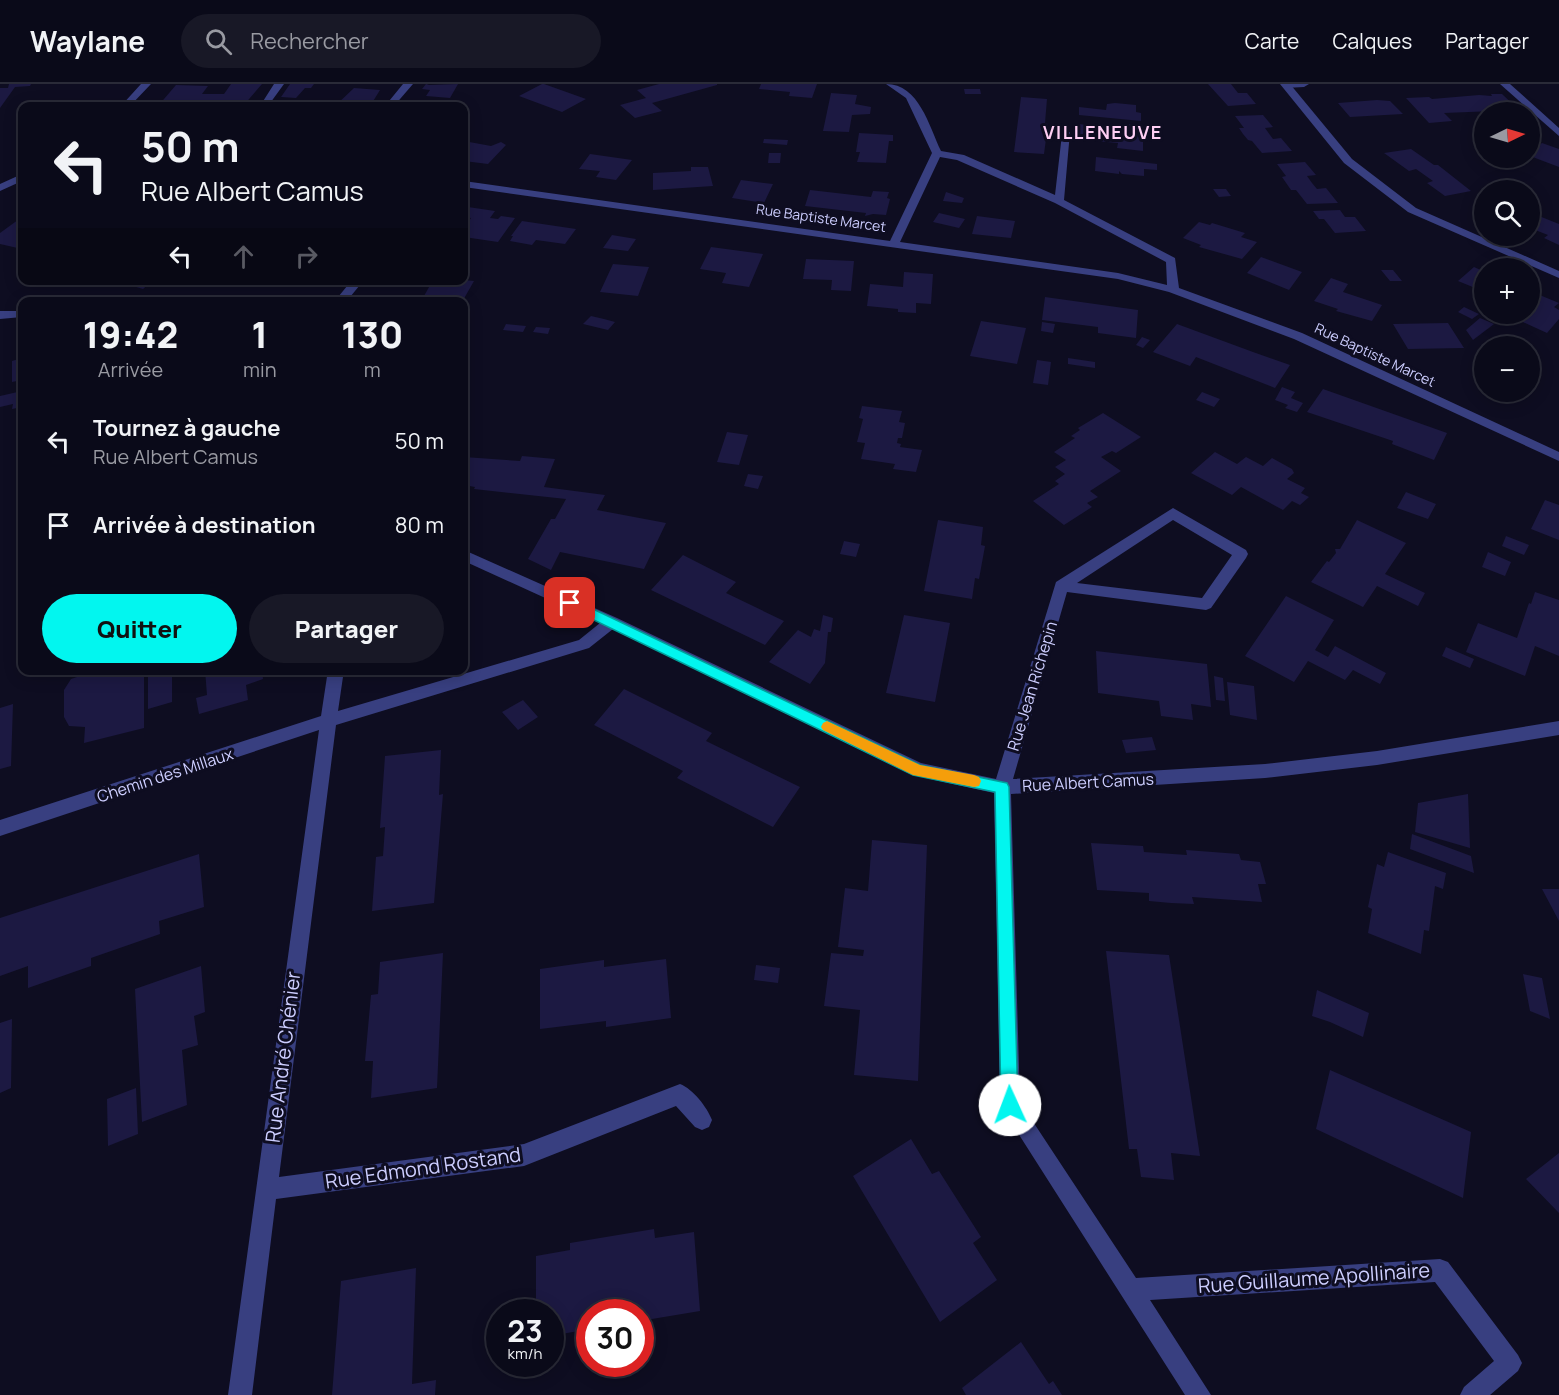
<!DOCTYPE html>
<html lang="fr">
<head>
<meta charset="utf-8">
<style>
  :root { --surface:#0a0a19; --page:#181826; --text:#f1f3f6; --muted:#999aa2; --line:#2a2b38; --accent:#02f6ef }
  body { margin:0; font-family:Manrope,sans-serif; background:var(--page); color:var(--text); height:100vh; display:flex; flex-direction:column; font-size:22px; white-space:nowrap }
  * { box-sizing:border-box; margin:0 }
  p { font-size:20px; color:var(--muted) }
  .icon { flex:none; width:33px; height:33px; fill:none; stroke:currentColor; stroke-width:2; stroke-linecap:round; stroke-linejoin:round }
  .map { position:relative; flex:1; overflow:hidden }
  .details { position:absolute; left:18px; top:213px; width:450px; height:378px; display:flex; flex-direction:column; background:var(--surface); border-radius:12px; box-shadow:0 3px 15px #0003,0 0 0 2px var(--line) }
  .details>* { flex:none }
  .hud { position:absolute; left:18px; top:18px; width:450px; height:183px; border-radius:12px; box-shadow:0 3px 15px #0003,0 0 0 2px var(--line); background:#0a0a19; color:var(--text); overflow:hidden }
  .needle { width:39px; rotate:85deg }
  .buttons { position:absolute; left:1474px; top:18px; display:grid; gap:12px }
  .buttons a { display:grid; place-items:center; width:66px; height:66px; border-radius:50%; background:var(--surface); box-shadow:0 3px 15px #0003,0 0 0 2px var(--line); font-size:30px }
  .speed { position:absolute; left:486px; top:1215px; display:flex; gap:12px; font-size:30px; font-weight:700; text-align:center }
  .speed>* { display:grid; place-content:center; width:78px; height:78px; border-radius:50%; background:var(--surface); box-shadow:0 3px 15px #0003,0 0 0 2px var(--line); line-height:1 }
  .speed small { font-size:15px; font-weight:400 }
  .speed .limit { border:9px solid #d22; background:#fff; color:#111 }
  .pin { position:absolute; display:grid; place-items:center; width:51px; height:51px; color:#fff; margin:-26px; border-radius:12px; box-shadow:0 3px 9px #0006 }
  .me { position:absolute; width:66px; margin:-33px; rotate:358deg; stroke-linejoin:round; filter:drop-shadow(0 0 4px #0008) }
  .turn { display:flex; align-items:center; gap:21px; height:126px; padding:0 24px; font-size:27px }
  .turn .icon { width:78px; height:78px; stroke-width:2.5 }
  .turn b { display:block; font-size:42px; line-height:51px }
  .lanes { display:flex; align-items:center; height:57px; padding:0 24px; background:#0003; justify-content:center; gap:30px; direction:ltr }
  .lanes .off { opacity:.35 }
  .eta { display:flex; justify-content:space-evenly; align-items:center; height:102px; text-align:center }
  .eta b { font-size:36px; font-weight:800; line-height:42px }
  .action { display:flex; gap:12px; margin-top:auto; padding:12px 24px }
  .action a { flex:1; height:69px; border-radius:36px; background:var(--accent); color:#111; font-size:24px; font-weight:800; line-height:69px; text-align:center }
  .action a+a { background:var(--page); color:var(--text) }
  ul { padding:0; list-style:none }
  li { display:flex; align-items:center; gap:18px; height:84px; padding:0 24px }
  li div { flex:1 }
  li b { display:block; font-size:22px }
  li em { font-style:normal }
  header { display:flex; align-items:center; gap:36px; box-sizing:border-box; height:84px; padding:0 30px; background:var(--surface); border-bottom:2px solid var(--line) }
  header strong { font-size:28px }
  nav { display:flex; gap:33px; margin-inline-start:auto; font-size:21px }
  .search { width:420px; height:54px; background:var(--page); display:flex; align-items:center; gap:15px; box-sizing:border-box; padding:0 21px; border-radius:33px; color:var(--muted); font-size:22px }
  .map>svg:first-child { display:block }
  .building { fill:#1c1942 }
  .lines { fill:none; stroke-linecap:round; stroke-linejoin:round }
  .minor { fill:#383f80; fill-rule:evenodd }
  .tertiary { fill:#383f80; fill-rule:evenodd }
  .route { fill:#02f6ef; stroke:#01a09b; stroke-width:1.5 }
  .slow { fill:#f59e0b }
  .labels { text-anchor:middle; stroke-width:6; stroke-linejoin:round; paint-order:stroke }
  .far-street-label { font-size:14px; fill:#cdceff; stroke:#0e0d21 }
  .street-label { font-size:16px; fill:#cdceff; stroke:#0e0d21 }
  .far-district-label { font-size:18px; font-weight:bold; letter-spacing:1.5px; fill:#ffcff4; stroke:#0e0d21 }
  .near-street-label { font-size:20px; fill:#cdceff; stroke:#0e0d21 }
</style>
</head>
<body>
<header>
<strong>Waylane</strong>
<div class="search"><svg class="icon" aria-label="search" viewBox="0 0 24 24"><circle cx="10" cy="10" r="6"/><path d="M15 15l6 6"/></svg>Rechercher</div>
<nav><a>Carte</a><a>Calques</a><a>Partager</a></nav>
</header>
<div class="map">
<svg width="1559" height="1311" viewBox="0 0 1559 1311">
  <rect width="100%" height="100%" fill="#0e0d21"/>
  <path class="building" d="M 9,0 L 31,0 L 30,2 L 15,3 L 0,24 L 0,4 L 8,4 Z
    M 231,0 L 262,0 L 243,22 L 196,22 L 201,18 L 196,17 L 183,18 L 179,22 L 158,22 L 176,1 L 208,2 L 202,10 L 224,10 Z
    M 290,0 L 314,0 L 311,4 L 305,4 L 296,14 L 281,13 Z
    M 426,0 L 429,1 L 458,0 L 450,14 L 426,12 L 430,6 L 422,5 Z
    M 542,0 L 544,0 L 586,15 L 562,28 L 519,12 Z
    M 659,0 L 717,0 L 717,1 L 652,19 L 662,27 L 635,34 L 620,21 L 646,14 L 637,6 Z
    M 761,0 L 817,0 L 812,14 L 789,12 L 790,8 L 759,5 Z
    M 1208,0 L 1231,0 L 1238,9 L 1247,9 L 1256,20 L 1228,22 Z
    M 354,4 L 380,6 L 372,19 L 364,18 L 361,22 L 335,22 Z
    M 964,5 L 980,5 L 981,10 L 965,10 Z
    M 831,9 L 857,11 L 855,20 L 871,23 L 870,30 L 852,31 L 849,48 L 823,47 Z
    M 1491,10 L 1502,10 L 1519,26 L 1444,29 L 1452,37 L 1429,39 L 1406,14 L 1429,13 L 1432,15 L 1479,11 L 1492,12 Z
    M 1021,13 L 1047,15 L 1045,39 L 1048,40 L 1044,70 L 1014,68 Z
    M 1377,16 L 1390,17 L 1403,30 L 1350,33 L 1338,19 Z
    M 1115,19 L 1136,21 L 1136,28 L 1141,29 L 1141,37 L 1079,31 L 1079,23 L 1106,26 L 1107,20 Z
    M 1263,31 L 1273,43 L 1265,44 L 1273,55 L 1281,54 L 1292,67 L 1262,69 L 1252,57 L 1248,56 L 1243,50 L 1239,44 L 1244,44 L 1235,32 Z
    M 1079,40 L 1123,46 L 1123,43 L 1128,44 L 1128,40 L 1143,41 L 1143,67 L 1117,64 L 1118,59 L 1095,57 L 1096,50 L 1083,49 L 1083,52 L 1078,51 Z
    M 859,49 L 893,51 L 893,57 L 889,57 L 886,79 L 857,78 L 860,68 L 856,68 Z
    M 764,55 L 765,55 L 788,56 L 787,61 L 763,59 Z
    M 464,57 L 491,62 L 501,58 L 506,61 L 488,80 L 464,77 Z
    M 1542,59 L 1559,65 L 1559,83 L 1530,72 L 1530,68 Z
    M 1411,65 L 1434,81 L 1438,81 L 1471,107 L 1445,112 L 1427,99 L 1433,97 L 1416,85 L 1409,87 L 1384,69 Z
    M 769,69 L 781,69 L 780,79 L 768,79 Z
    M 590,70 L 632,76 L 616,96 L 596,93 L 600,87 L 579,85 Z
    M 1096,73 L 1157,80 L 1157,86 L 1144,85 L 1144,92 L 1122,90 L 1119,87 L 1119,90 L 1095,87 Z
    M 1305,78 L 1316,91 L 1307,92 L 1312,99 L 1317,105 L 1326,104 L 1338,119 L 1307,120 L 1296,106 L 1291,106 L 1282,93 L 1286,92 L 1277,80 Z
    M 691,83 L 708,83 L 713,102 L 653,106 L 653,89 L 691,87 Z
    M 741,96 L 773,100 L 764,119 L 732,114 Z
    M 1213,105 L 1226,105 L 1231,112 L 1219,113 Z
    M 810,106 L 871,113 L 873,107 L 889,108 L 887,114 L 890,115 L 886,131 L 873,130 L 865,132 L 866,129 L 805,122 Z
    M 946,108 L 964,114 L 962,119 L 943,117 Z
    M 468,123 L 495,127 L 490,134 L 498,135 L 501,132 L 515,134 L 498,158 L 464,153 L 464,144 L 471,134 L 464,133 Z
    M 1340,126 L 1345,133 L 1355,133 L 1366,147 L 1335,149 L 1324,135 L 1319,135 L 1313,127 Z
    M 939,129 L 965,135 L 959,144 L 933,138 Z
    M 1534,130 L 1559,140 L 1559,161 L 1544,154 L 1548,151 L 1530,144 L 1530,131 Z
    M 977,132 L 1015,137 L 1011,154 L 972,150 Z
    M 22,133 L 22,165 L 0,160 L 0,149 Z
    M 522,137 L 576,145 L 565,160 L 536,156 L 532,161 L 510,157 L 513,152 L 511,152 Z
    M 1199,138 L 1210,141 L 1212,139 L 1245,149 L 1241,153 L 1257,158 L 1242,175 L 1199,163 L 1201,161 L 1183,154 Z
    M 612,151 L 636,155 L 628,167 L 603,164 Z
    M 711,163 L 763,170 L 749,203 L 722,199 L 726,189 L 700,185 Z
    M 1261,173 L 1302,188 L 1289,206 L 1247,189 Z
    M 806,175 L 854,177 L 851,207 L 831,206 L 832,196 L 803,195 Z
    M 613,180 L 649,183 L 638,212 L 600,208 Z
    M 1474,183 L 1485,188 L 1485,208 L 1458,197 Z
    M 1381,186 L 1393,186 L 1402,197 L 1390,197 Z
    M 904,188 L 933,190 L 931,220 L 916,219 L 916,229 L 898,228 L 898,225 L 867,222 L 870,200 L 903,203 Z
    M 1331,194 L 1348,200 L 1343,208 L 1382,221 L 1372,237 L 1336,227 L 1338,225 L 1314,217 Z
    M 113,196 L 153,196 L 143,205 Z
    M 433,196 L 464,196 L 474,197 L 462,218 L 435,218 L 437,213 L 424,212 Z
    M 1530,207 L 1559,219 L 1554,223 L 1559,226 L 1559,235 L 1547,249 L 1514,234 L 1520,230 L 1530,230 Z
    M 1045,213 L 1138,226 L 1136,254 L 1098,249 L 1098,243 L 1042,236 Z
    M 1464,223 L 1479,230 L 1472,235 L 1458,228 Z
    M 591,232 L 604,235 L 615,238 L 608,246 L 583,240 Z
    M 1480,234 L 1494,240 L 1473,256 L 1466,246 Z
    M 981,237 L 1026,244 L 1017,280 L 970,272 Z
    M 1042,238 L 1055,240 L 1053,249 L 1041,247 Z
    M 1448,239 L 1464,264 L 1408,265 L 1393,240 Z
    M 506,240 L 526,242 L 523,248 L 503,246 Z
    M 1177,240 L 1253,268 L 1290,281 L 1275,304 L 1196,273 L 1190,282 L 1153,268 Z
    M 536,243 L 550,244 L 548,250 L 533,248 Z
    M 1142,253 L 1150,256 L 1143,264 L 1136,261 Z
    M 22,274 L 22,296 L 12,298 L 12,277 Z
    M 1068,274 L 1095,278 L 1095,284 L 1068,280 Z
    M 1037,276 L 1051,278 L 1048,301 L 1033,299 Z
    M 1282,303 L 1295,308 L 1291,314 L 1303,319 L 1297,328 L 1285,324 L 1288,321 L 1275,316 Z
    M 1323,305 L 1447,349 L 1434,376 L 1392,360 L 1393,357 L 1307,328 Z
    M 22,307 L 22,323 L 12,325 L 13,320 L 0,323 L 0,312 Z
    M 1202,308 L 1220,315 L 1214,323 L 1196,316 Z
    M 862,322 L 902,327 L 899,338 L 905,339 L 902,354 L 898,354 L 897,359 L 901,360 L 900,363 L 922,366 L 916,388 L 893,385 L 895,380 L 861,375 L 865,359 L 857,358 L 863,335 L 859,334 Z
    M 1103,329 L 1141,353 L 1116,369 L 1112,367 L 1101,373 L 1121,387 L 1090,407 L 1098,413 L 1087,419 L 1092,423 L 1064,441 L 1033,417 L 1059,400 L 1055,397 L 1065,390 L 1055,383 L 1066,376 L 1054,368 L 1075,354 L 1071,352 L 1080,346 L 1078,344 Z
    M 727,348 L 748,351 L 739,381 L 717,378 Z
    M 1215,368 L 1237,380 L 1246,373 L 1263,382 L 1272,374 L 1292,385 L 1294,389 L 1287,395 L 1305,404 L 1301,409 L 1309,413 L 1300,421 L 1292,417 L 1283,426 L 1241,403 L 1232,411 L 1191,389 Z
    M 522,372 L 555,375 L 544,403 L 605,411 L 597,426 L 666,439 L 644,485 L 560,468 L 551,486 L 528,475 L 551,435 L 555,435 L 566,415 L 474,405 L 475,403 L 464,401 L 464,373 L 520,377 Z
    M 748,390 L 763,392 L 758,405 L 744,402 Z
    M 1406,408 L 1436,420 L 1428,435 L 1397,424 Z
    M 1545,416 L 1559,421 L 1559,456 L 1531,445 Z
    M 938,436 L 983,443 L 981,461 L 985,462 L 979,495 L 975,494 L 972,515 L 924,507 Z
    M 1357,436 L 1406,459 L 1385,490 L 1425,509 L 1418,522 L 1377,502 L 1363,523 L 1311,498 L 1327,477 L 1329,478 L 1336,469 L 1335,465 L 1340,465 Z
    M 1506,452 L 1529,461 L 1524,471 L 1502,462 Z
    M 844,457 L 860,460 L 856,473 L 840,470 Z
    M 1488,468 L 1511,478 L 1505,492 L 1482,483 Z
    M 683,471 L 736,498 L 726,509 L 784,537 L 765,561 L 651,506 Z
    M 1535,508 L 1559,516 L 1559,572 L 1535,562 L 1525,592 L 1466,568 L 1478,539 L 1517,554 L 1529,519 L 1531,520 Z
    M 1286,512 L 1334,536 L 1315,566 L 1328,573 L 1335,562 L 1386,589 L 1380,600 L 1353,586 L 1345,596 L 1308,577 L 1294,598 L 1245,572 Z
    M 823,531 L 833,534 L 831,548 L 828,548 L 825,579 L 810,600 L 769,578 L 798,546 L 811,553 L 814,545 L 820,547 Z
    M 904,531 L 950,539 L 935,618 L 886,609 Z
    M 1446,563 L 1474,575 L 1470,584 L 1442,572 Z
    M 1096,567 L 1207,580 L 1211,623 L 1191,620 L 1193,636 L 1161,632 L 1159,617 L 1098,609 Z
    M 98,586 L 144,586 L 144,644 L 84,659 L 85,643 L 69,642 L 64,633 L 64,606 L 71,595 Z
    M 168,586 L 172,586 L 172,618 L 148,625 L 148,592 Z
    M 205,586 L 262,586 L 263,595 L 246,601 L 248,616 L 199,630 L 196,614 L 207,611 Z
    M 1214,592 L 1223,594 L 1225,617 L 1216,616 Z
    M 1227,598 L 1254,602 L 1257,636 L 1230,631 Z
    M 624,605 L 712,649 L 706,657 L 800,703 L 773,743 L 677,694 L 683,687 L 594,641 Z
    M 523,616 L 538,633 L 518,646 L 502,628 Z
    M 13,620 L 11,682 L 0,685 L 0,624 Z
    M 1152,653 L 1156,666 L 1126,669 L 1122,656 Z
    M 441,666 L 439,711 L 443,710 L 434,819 L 372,827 L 376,773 L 383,772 L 385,743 L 380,744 L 385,672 Z
    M 1468,710 L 1470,764 L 1415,748 L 1418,719 Z
    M 1412,750 L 1471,772 L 1474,789 L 1410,765 Z
    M 872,756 L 927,761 L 918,997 L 854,991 L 860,926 L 824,922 L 831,869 L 863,872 L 864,866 L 838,863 L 845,804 L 868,807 Z
    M 1091,759 L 1143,762 L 1144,768 L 1187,771 L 1186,766 L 1239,770 L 1241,776 L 1260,778 L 1266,800 L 1258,800 L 1262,818 L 1192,813 L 1194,820 L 1171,819 L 1149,817 L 1149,809 L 1097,806 Z
    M 1388,768 L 1446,789 L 1443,805 L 1435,802 L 1429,847 L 1424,846 L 1421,870 L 1368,849 L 1372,825 L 1368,823 L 1377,780 L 1384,783 Z
    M 199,770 L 204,823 L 159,837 L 160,850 L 91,874 L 91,882 L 28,904 L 28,882 L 0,892 L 0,834 Z
    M 1542,805 L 1559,805 L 1559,837 Z
    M 1106,867 L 1169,871 L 1200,1072 L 1171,1069 L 1174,1096 L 1141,1093 L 1137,1065 L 1129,1065 Z
    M 443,869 L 437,1004 L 371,1014 L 373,977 L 365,977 L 371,911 L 378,910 L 380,878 Z
    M 666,875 L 671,934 L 606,943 L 606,937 L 540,945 L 540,885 L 604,876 L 604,883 Z
    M 756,881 L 780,884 L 778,899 L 754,896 Z
    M 201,882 L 205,928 L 194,932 L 198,961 L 182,966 L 187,1021 L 142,1038 L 135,905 Z
    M 1523,890 L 1542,894 L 1550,935 L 1530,927 Z
    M 1317,906 L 1369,929 L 1363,953 L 1330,938 L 1312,932 Z
    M 12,935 L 11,1004 L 0,1009 L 0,939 Z
    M 1330,986 L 1471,1048 L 1463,1114 L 1316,1045 Z
    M 136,1004 L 138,1050 L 108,1062 L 107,1015 Z
    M 911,1055 L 932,1090 L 939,1087 L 981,1153 L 973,1159 L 997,1196 L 940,1238 L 853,1092 Z
    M 1559,1069 L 1559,1129 L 1526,1095 Z
    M 654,1145 L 655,1154 L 694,1148 L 700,1227 L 640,1237 L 640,1228 L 590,1228 L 590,1245 L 550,1252 L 550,1228 L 536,1228 L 536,1172 L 570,1166 L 570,1159 Z
    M 416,1184 L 412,1300 L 436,1296 L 435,1311 L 332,1311 L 341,1197 Z
    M 1021,1258 L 1049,1300 L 1053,1297 L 1062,1311 L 966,1311 L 962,1304 Z"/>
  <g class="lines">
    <path class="minor" d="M 274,0 L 284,0 L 268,22 L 260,22 Z
      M 403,0 L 413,0 L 394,22 L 385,22 Z
      M 886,0 C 919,0 929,42 941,67 L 964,71 L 1055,111 L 1062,50 L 1070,48 L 1064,116 L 1175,174 L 1179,204 L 1302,249 L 1559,368 L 1559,377 L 1294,255 L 1169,208 L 1118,195 L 464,103 L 464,97 L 890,157 L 932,69 L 906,14 ZM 940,73 L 957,76 L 1055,119 L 1166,178 L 1167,201 L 1118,189 L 900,158 Z
      M 1281,0 L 1309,0 L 1304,3 L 1285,4 Z
      M 1500,0 L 1510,0 L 1559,44 L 1559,52 Z
      M 352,196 L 364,196 L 346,218 L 334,218 Z
      M 0,227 L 22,227 L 22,233 L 0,235 Z
      M 1173,424 L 1246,466 L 1248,470 L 1246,474 L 1211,524 L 1206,526 L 1067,508 L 1013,695 L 1265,680 L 1377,667 L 1559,637 L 1559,651 L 1377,681 L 1265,694 L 1011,710 L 1020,1018 L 1136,1194 L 1440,1175 L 1448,1178 L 1518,1271 L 1522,1279 L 1518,1287 L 1490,1311 L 1460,1311 L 1464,1303 L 1494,1277 L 1435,1198 L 1150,1216 L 1211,1311 L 1185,1311 L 1000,1021 L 994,709 L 912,691 L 613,545 L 589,564 L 336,641 L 279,1093 L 524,1060 L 680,1000 C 693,1005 707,1023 712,1036 L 709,1043 L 702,1046 L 695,1043 L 676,1022 L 524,1082 L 276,1115 L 252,1311 L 228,1311 L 319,646 L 0,752 L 0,736 L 321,632 L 328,586 L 344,586 L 338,627 L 579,556 L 600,539 L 464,477 L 464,466 L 617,534 L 921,679 L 996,695 L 1056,498 ZM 1173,436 L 1232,471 L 1202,514 L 1077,499 Z"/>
    <path class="tertiary" d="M 141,0 L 151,0 L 130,22 L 121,22 Z
      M 1280,0 L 1290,0 L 1352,75 L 1416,124 L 1559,187 L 1559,194 L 1408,128 L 1344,79 Z
      M 22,90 L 22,97 L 0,107 L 0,100 Z"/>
  </g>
  <path class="route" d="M 570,514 L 920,681 L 1007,699 L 1009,703 L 1018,1021 L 1016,1027 L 1010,1030 L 1004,1027 L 1001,1021 L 995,708 L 913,691 L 565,522 L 564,519 L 565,516 Z"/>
  <path class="slow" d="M 827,637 L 920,681 L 974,691 L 979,693 L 981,697 L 979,702 L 974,703 L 913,691 L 823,646 L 821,643 L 823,639 Z"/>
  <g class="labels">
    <g class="far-street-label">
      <text transform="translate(821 134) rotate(8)" y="5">Rue Baptiste Marcet</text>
      <text transform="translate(1375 271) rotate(25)" y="5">Rue Baptiste Marcet</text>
    </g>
    <g class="street-label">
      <text transform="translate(1032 602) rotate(-73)" y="6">Rue Jean Richepin</text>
      <text transform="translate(165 691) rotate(-18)" y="6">Chemin des Millaux</text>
      <text transform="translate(1088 698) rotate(-3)" y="6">Rue Albert Camus</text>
    </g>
    <g class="far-district-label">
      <text x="1103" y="55">VILLENEUVE</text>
    </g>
    <g class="near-street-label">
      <text transform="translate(283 973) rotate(-83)" y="7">Rue André Chénier</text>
      <text transform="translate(423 1084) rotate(-8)" y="7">Rue Edmond Rostand</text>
      <text transform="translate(1314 1194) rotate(-4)" y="7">Rue Guillaume Apollinaire</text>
    </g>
  </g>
</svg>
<div class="buttons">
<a><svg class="needle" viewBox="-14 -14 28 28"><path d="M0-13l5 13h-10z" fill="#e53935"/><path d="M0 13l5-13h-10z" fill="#999aa2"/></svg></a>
<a><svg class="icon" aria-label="search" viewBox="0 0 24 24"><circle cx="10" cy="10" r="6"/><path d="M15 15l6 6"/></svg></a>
<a>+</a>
<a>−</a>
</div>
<div class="speed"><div>23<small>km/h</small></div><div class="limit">30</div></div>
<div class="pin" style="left:570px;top:519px;background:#d93025"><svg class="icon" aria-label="arrive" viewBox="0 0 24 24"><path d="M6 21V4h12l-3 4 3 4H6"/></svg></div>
<svg class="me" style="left:1010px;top:1021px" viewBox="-20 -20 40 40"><circle r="19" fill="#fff"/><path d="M0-13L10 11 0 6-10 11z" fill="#02f6ef"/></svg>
<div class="hud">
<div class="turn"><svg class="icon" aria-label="left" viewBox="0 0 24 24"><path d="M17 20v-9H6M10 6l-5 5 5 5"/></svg><div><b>50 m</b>Rue Albert Camus</div></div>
<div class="lanes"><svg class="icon" aria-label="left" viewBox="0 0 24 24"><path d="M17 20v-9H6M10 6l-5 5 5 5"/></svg><svg class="icon off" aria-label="ahead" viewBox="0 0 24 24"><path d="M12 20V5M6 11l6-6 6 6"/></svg><svg class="icon off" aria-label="right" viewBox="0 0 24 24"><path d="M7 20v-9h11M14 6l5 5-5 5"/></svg></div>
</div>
<section class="details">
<div class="eta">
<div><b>19:42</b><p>Arrivée</p></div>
<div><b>1</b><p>min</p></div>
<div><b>130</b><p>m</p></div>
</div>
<ul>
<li><svg class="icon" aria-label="left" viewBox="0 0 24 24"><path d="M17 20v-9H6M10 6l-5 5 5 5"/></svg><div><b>Tournez à gauche</b><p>Rue Albert Camus</p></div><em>50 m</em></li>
<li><svg class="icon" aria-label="arrive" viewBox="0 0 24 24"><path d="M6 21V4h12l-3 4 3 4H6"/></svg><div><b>Arrivée à destination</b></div><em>80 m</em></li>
</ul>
<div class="action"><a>Quitter</a><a>Partager</a></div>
</section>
</div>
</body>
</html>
